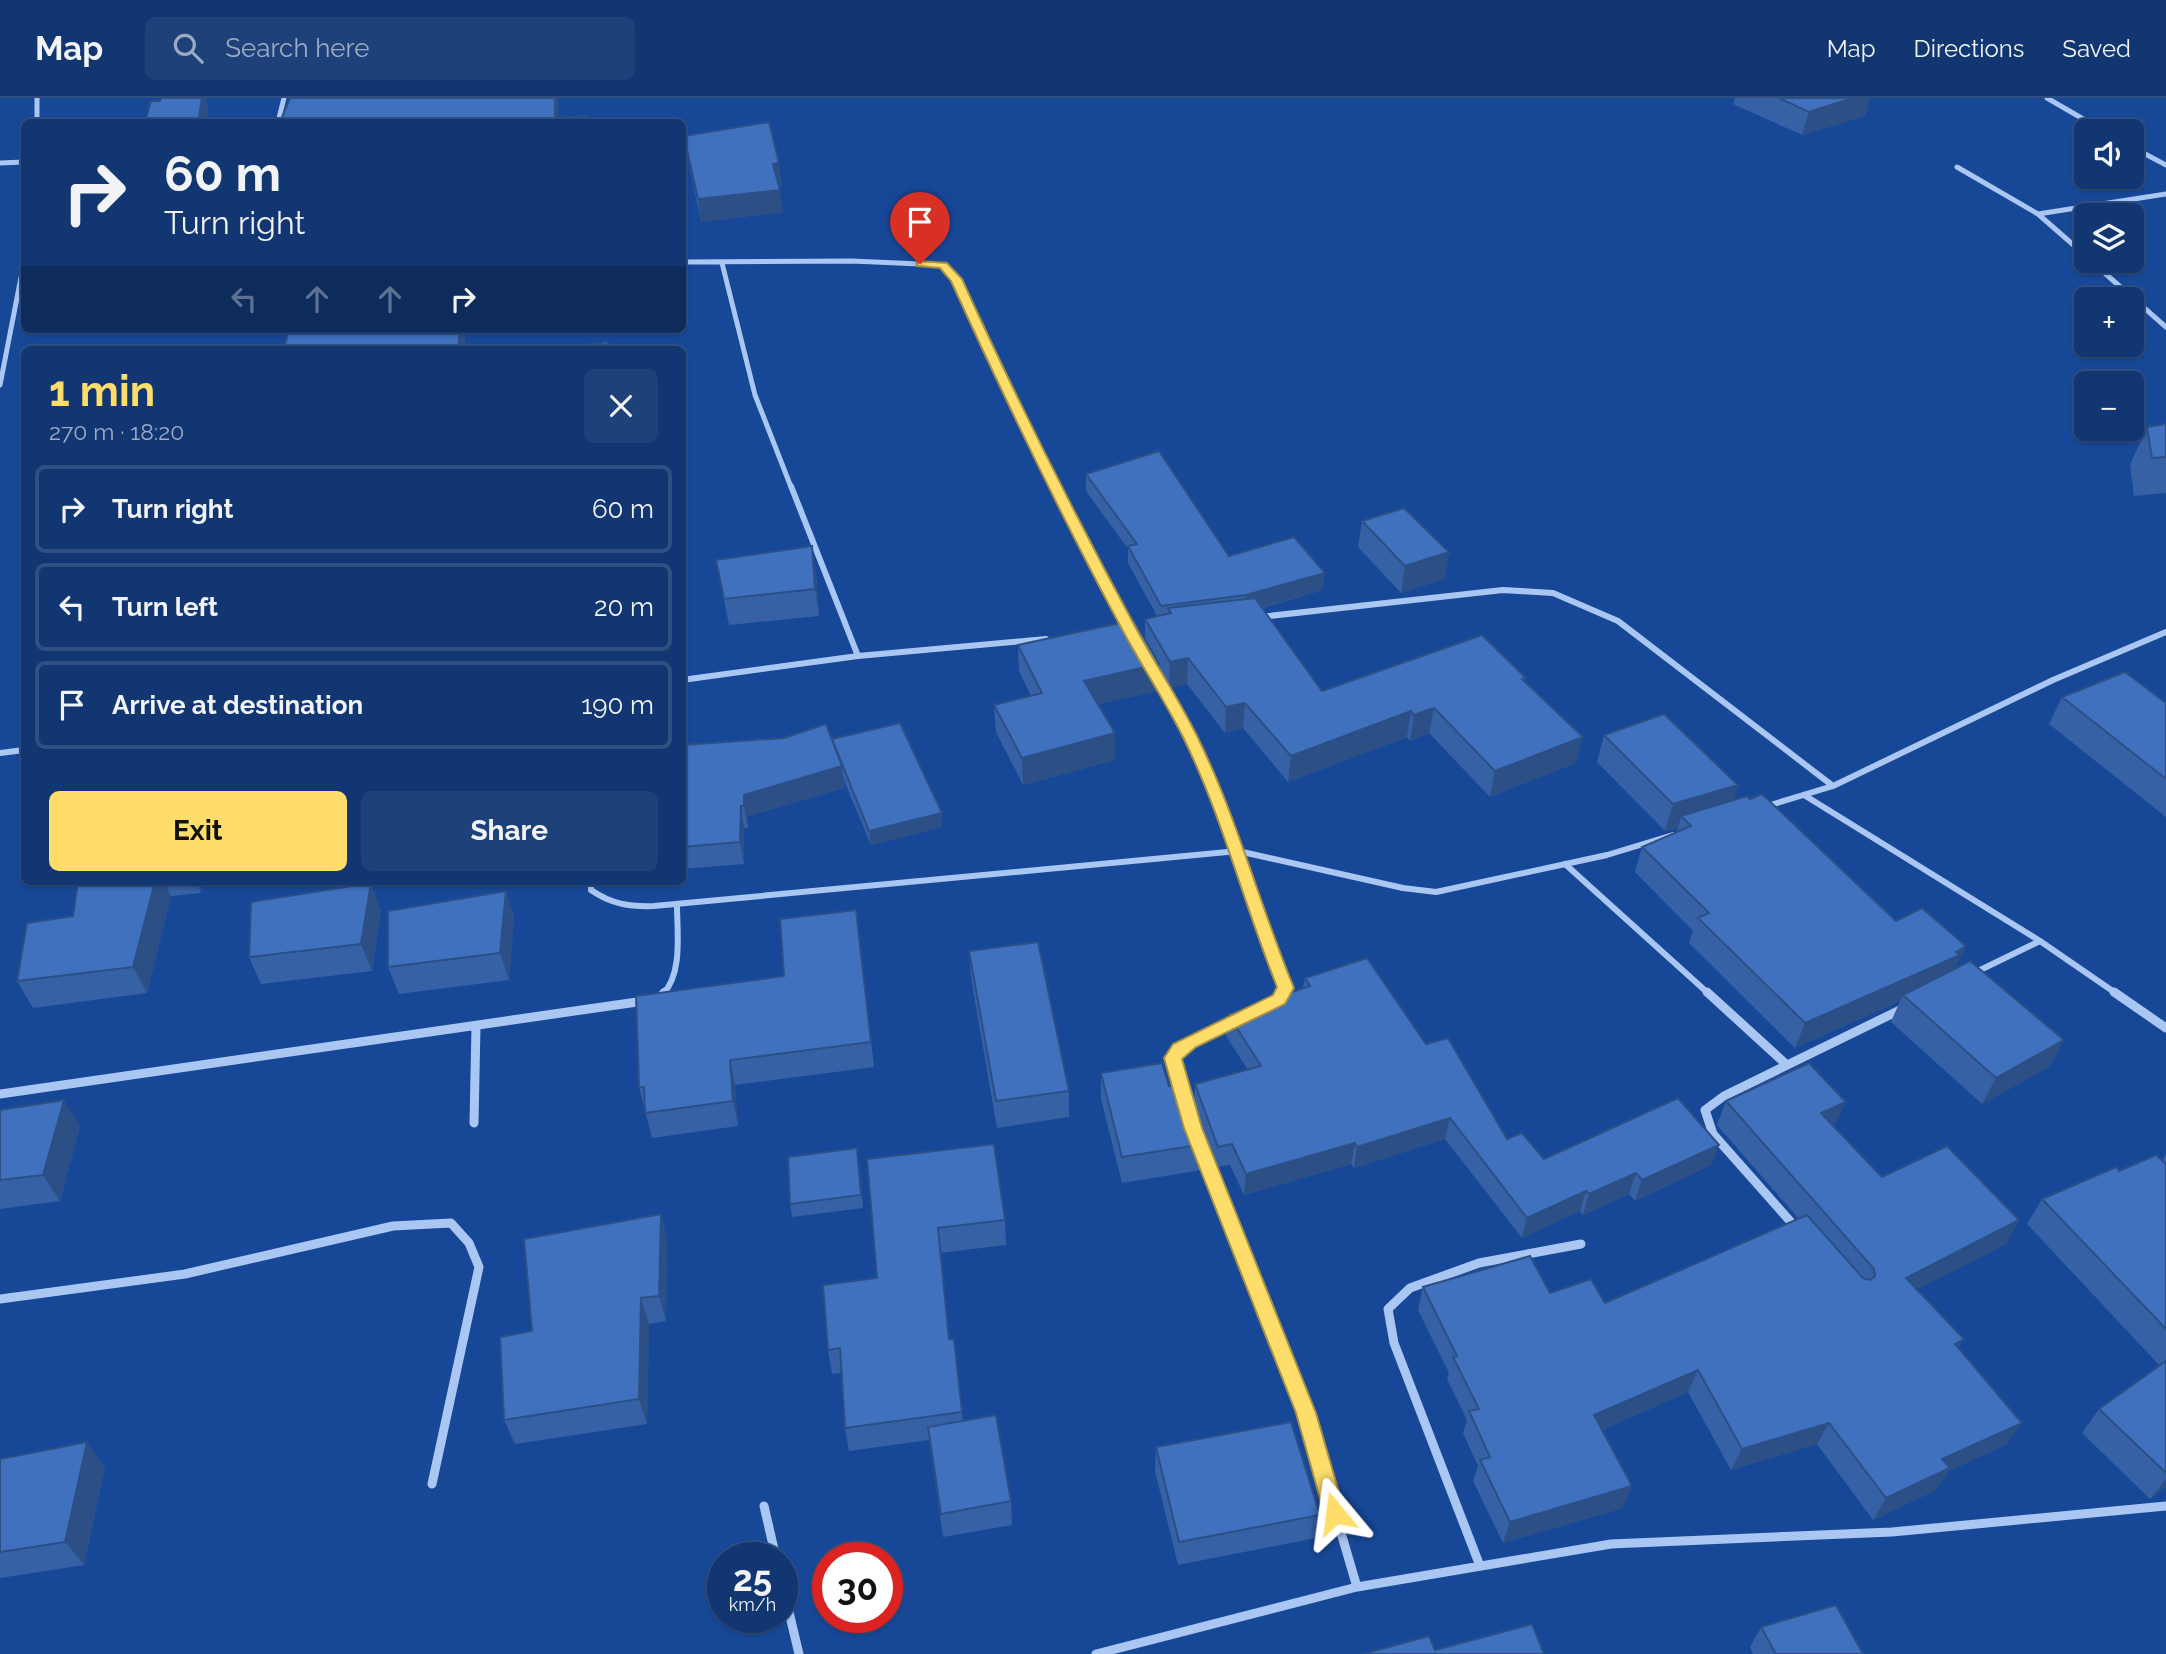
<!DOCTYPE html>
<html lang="en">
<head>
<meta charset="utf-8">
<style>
  :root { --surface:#113672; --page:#1e417a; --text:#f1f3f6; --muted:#9cabc4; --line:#305084; --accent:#ffdd6b }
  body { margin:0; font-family:Raleway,sans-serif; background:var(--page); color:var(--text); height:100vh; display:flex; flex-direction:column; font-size:26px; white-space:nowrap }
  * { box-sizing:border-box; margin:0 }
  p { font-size:23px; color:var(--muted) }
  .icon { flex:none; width:38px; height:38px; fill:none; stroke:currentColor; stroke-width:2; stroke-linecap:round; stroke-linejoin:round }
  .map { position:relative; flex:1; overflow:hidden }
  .side { position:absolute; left:21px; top:248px; width:665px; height:539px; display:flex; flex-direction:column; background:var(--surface); border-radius:10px; box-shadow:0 2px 5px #0004,0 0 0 2px var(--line) }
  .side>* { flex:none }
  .top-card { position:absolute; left:21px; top:21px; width:665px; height:214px; border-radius:10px; box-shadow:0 2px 5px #0004,0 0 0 2px var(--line); background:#113672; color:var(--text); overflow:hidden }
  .tools { position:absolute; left:2074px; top:21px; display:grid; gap:14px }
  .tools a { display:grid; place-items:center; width:70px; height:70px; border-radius:10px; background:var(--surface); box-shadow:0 2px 5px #0004,0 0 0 2px var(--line); font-size:35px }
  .speed { position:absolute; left:707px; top:1444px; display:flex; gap:14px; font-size:35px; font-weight:700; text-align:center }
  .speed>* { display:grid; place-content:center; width:91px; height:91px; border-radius:50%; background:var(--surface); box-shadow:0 2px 5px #0004,0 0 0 2px var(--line); line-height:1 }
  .speed small { font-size:18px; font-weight:400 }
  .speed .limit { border:10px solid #d22; background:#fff; color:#111 }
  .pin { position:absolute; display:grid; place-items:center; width:60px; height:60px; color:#fff; margin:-72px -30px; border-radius:50% 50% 50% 0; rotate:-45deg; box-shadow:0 0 7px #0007 }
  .pin .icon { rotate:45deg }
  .me { position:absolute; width:77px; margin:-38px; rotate:344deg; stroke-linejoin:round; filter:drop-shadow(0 0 5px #0008) }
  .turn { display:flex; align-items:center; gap:24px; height:147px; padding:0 28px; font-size:32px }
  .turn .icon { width:91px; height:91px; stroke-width:2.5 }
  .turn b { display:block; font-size:49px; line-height:60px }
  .lanes { display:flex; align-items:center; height:66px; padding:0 28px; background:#0003; justify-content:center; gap:35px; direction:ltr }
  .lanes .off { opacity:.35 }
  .round { display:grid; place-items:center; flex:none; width:74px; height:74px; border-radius:10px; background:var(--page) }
  .overview { display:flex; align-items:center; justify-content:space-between; height:119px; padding:0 28px }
  h1 { font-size:42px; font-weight:700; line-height:52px; color:var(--accent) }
  .primary-button { display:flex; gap:14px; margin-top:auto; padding:14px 28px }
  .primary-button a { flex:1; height:80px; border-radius:10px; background:var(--accent); color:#111; font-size:28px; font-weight:700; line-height:80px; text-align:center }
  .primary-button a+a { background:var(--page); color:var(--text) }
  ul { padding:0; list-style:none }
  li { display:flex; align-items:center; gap:21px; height:88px; margin:0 14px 10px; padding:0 14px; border:4px solid var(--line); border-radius:10px }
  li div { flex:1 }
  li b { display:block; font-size:26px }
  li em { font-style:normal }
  header { display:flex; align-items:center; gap:42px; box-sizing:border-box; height:98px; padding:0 35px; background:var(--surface); border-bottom:2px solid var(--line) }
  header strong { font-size:33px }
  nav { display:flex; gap:38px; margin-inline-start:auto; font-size:24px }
  .search { width:490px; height:63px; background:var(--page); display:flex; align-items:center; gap:18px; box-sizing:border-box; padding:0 24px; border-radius:10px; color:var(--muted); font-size:26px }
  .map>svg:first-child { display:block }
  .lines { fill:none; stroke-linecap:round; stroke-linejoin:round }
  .street-far2 { stroke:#aac6f2; stroke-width:5 }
  .street-far1 { stroke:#aac6f2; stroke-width:6 }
  .street { stroke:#aac6f2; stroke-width:9 }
  .wall { fill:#3661a4 }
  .shaded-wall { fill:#2c4f86 }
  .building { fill:#3f71bf; stroke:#2c4f86; stroke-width:2 }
  .route { fill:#ffdd6b; stroke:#a69046; stroke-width:2 }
</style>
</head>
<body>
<header>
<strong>Map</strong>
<div class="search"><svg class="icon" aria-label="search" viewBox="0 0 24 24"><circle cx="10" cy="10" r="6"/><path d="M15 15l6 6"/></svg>Search here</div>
<nav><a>Map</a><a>Directions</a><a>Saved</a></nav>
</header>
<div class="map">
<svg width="2166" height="1556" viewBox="0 0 2166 1556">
  <rect width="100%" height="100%" fill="#174898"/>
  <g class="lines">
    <path class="street-far2" d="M 37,0 L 37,24
      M 2047,0 L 2104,33
      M 278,24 L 284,0
      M 2132,49 L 2166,67
      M 0,65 L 24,64
      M 1957,69 L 2038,116 L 2086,158
      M 2038,116 L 2166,96
      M 2091,163 L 2166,229
      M 682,164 L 852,163 L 943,167 L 970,209 L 1002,286 L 1054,389
      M 722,165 L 755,297 L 791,389
      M 0,287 L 24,164"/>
    <path class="street-far1" d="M 791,388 L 858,558
      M 1053,388 L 1130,532
      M 1260,519 L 1503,492 L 1553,495 L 1618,523 L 1833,688
      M 1154,576 L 1219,706 L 1286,890 L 1281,896
      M 682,582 L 858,558 L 1046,541
      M 0,655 L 24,652
      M 1804,697 L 2040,843 L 2117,896
      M 1764,709 L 1833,688 L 2053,582 L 2166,534
      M 1565,766 L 1709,896
      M 591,784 L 591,792 C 611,806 630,809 654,808 L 1238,753 L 1403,790 L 1436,794 L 1607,757 L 1673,737
      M 1974,875 L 2040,843
      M 663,896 C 683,875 677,834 677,807"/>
    <path class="street" d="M 1707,894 L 1787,967
      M 2114,894 L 2166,930
      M 661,898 L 665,894
      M 1275,903 L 1282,894
      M 1182,991 L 1173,960 L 1179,950 L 1236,922
      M 0,996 L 644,903
      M 474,1025 L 476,928
      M 1200,1049 L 1306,1316 L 1357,1489
      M 1797,1131 L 1713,1036 L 1705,1012 L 1724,998 L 1904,910
      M 0,1201 L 185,1176 L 393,1128 L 451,1125 L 469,1145 L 479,1169 L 432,1386
      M 764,1408 L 776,1460
      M 1480,1468 L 1394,1245 L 1388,1211 L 1410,1190 L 1479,1165 L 1581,1146
      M 782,1485 L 799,1556
      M 1096,1556 L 1357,1489 L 1611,1446 L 1892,1434 L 2166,1408"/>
  </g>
  <path class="wall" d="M 1735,0 L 1870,0 L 1865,18 L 1802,37 L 1733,6 Z
    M 684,38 L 782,87 L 779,88 L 783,114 L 701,124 L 688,60 Z
    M 232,231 L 466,231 L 464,252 L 288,235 L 234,236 Z
    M 2166,326 L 2166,395 L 2134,398 L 2130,367 L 2147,329 Z
    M 1086,376 L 1229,458 L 1323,492 L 1262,510 L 1322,593 L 1526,580 L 1525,584 L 1576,665 L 1490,699 L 1429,635 L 1410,643 L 1407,639 L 1288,684 L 1243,630 L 1225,635 L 1187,586 L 1169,590 L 1158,571 L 1158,593 L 1098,606 L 1115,635 L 1115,662 L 1023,687 L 996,634 L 994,607 L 1031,598 L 1019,573 L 1018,547 L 1145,542 L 1145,521 L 1157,518 L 1128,465 L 1128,451 L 1086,393 Z
    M 1362,423 L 1449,454 L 1444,481 L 1401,495 L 1358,449 Z
    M 716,462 L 816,475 L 819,518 L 729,527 Z
    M 2062,599 L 2166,605 L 2166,719 L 2049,626 Z
    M 1604,637 L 1738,687 L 1733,702 L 1896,823 L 1966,848 L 1955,871 L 2064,942 L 2049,969 L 1982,1006 L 1891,924 L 1900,903 L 1795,950 L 1689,845 L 1693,833 L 1635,774 L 1642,749 L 1676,735 L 1678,730 L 1665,733 L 1597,664 Z
    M 832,641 L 942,715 L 942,729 L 871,747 L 843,680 L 844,690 L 748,718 L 748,730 L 744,730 L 744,766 L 682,771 L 682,647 Z
    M 78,784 L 203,784 L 201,795 L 171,798 L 147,895 L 33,910 L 17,883 L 73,818 Z
    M 506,793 L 514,820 L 509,882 L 399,896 L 388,869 Z
    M 381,812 L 372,873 L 261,886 L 249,859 Z
    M 856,812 L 874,969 L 735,987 L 738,1028 L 652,1040 L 639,989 L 784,878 Z
    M 969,853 L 1069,993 L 1069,1019 L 997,1030 L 971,880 Z
    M 1305,880 L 1426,946 L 1507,1041 L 1544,1061 L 1719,1047 L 1711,1067 L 1635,1103 L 1629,1096 L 1583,1117 L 1580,1113 L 1522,1140 L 1445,1041 L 1354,1070 L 1351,1066 L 1244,1097 L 1230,1067 L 1216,1069 L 1194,1007 L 1195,986 L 1248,972 L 1226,938 L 1228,916 L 1303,890 Z
    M 1101,975 L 1169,988 L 1204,1046 L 1202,1072 L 1122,1085 L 1101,1001 Z
    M 1726,1003 L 1835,1027 L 1834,1028 L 1882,1079 L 2019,1122 L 2006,1146 L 1916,1191 L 1964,1241 L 1958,1250 L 2007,1346 L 1949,1373 L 1936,1392 L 1873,1422 L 1817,1346 L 1731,1372 L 1688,1294 L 1602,1332 L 1623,1410 L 1503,1445 L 1473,1383 L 1478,1368 L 1463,1335 L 1467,1322 L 1447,1281 L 1449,1275 L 1418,1212 L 1423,1189 L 1550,1195 L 1605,1205 L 1799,1121 L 1717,1027 Z
    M 0,1012 L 80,1028 L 60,1103 L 0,1111 Z
    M 2166,1056 L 2166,1389 L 2150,1401 L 2082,1335 L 2099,1311 L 2160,1268 L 2027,1126 L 2042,1101 L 2119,1073 L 2162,1063 Z
    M 867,1061 L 1005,1122 L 1006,1147 L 940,1155 L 949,1241 L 954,1241 L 963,1323 L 1011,1403 L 1012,1427 L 943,1439 L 929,1342 L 849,1353 L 845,1330 L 841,1275 L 832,1276 L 828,1252 L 877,1180 Z
    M 859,1064 L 863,1110 L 792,1119 L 790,1106 Z
    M 661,1116 L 667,1142 L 666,1223 L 649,1226 L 647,1326 L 515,1346 L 504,1322 L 532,1233 Z
    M 1156,1349 L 1320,1417 L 1316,1440 L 1178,1467 L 1155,1373 Z
    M 0,1361 L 105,1369 L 84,1467 L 0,1480 Z
    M 1761,1529 L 1863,1556 L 1753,1556 L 1750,1549 Z"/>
  <path class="shaded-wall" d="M 202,0 L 205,0 L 209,12 L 207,24 L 198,24 Z
    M 555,0 L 558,0 L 559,24 L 555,20 Z
    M 1853,0 L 1870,0 L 1865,18 L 1802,37 L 1809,14 Z
    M 779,65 L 782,87 L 775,88 L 773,66 Z
    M 780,92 L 783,114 L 701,124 L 698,101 Z
    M 460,231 L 466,231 L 464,252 L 458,252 Z
    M 812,448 L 816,475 L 819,518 L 815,491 Z
    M 1449,454 L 1444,481 L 1401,495 L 1405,468 Z
    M 1325,475 L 1323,492 L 1245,514 L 1246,497 Z
    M 1188,560 L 1187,586 L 1169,590 L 1170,564 Z
    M 1159,566 L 1158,593 L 1084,610 L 1084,583 Z
    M 1245,605 L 1243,630 L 1225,635 L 1226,609 Z
    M 1434,610 L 1429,635 L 1410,643 L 1414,617 Z
    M 1411,613 L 1407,639 L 1288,684 L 1291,658 Z
    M 1115,635 L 1115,662 L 1023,687 L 1022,660 Z
    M 1583,639 L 1576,665 L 1490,699 L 1495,673 Z
    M 842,668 L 844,690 L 748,718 L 748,730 L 744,708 L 744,697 Z
    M 1738,687 L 1729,714 L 1681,718 L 1678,730 L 1665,733 L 1673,706 Z
    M 741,708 L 744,730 L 744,766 L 740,744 Z
    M 942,715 L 942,729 L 871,747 L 869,733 Z
    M 155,784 L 164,784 L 171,798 L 147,895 L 133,869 Z
    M 196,784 L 203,784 L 201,795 Z
    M 371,785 L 381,812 L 372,873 L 361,846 Z
    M 506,793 L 514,820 L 509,882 L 500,855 Z
    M 1966,848 L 1954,873 L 1903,897 L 1900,903 L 1795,950 L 1805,925 Z
    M 2064,942 L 2049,969 L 1982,1006 L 1996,980 Z
    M 730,962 L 735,987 L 738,1028 L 733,1003 Z
    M 64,1002 L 80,1028 L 60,1103 L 43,1077 Z
    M 1846,1004 L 1835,1027 L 1811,1039 L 1821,1015 Z
    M 1450,1020 L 1445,1041 L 1354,1070 L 1357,1049 Z
    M 1355,1045 L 1351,1066 L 1244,1097 L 1246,1076 Z
    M 1719,1047 L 1711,1067 L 1635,1103 L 1642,1082 Z
    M 1636,1075 L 1629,1096 L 1583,1117 L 1589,1096 Z
    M 1586,1093 L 1580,1113 L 1522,1140 L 1527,1120 Z
    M 661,1116 L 667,1142 L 666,1223 L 659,1198 Z
    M 2019,1122 L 2006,1146 L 1894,1203 L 1906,1180 Z
    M 641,1200 L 649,1226 L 647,1326 L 639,1301 Z
    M 1964,1241 L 1950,1263 L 1955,1246 Z
    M 1698,1272 L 1688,1294 L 1586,1339 L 1594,1317 Z
    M 1829,1325 L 1817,1346 L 1731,1372 L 1742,1351 Z
    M 2022,1325 L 2007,1346 L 1949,1373 L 1936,1392 L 1873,1422 L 1886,1400 L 1942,1361 Z
    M 87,1344 L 105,1369 L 84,1467 L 65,1444 Z
    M 2166,1381 L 2166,1389 L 2150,1401 Z
    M 1632,1388 L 1623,1410 L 1503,1445 L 1510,1424 Z"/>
  <path class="building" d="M 161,0 L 202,0 L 198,24 L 145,24 L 151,3 L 160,3 Z
    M 290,0 L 555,0 L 555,20 L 586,18 L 585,24 L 280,24 Z
    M 1779,0 L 1853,0 L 1809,14 Z
    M 769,24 L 779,65 L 773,66 L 780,92 L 698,101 L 684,38 Z
    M 289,231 L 460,231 L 458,252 L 284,252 Z
    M 607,244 L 610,252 L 557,252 Z
    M 2166,326 L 2166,359 L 2152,360 L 2147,329 Z
    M 1159,353 L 1229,458 L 1294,439 L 1325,475 L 1246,497 L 1161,508 L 1128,448 L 1137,446 L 1086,376 Z
    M 1404,410 L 1449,454 L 1405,468 L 1362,423 Z
    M 812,448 L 815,491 L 724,501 L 716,462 Z
    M 1255,500 L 1322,593 L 1482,537 L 1526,580 L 1522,581 L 1583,639 L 1495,673 L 1434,610 L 1414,617 L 1411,613 L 1291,658 L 1245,605 L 1226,609 L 1188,560 L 1170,564 L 1145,521 L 1171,515 L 1168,510 Z
    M 1134,522 L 1159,566 L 1084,583 L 1115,635 L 1022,660 L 994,607 L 1042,595 L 1018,547 Z
    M 2125,574 L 2166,605 L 2166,681 L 2062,599 Z
    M 1664,616 L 1738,687 L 1673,706 L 1604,637 Z
    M 900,625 L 942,715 L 869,733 L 832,641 Z
    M 826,626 L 842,668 L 744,697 L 744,708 L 741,708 L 740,744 L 682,749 L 682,647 L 784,640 Z
    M 1762,696 L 1896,823 L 1922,810 L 1966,848 L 1956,854 L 1960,857 L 1805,925 L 1698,820 L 1709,815 L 1642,749 L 1691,728 L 1681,718 L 1747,698 L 1750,701 Z
    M 78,784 L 155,784 L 133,869 L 17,883 L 27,825 L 73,818 Z
    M 371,785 L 361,846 L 249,859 L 251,804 Z
    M 506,793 L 500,855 L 388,869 L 388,813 Z
    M 856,812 L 871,944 L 730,962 L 733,1003 L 645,1015 L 644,989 L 639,989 L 636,898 L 784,878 L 780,821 Z
    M 1038,844 L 1069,993 L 996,1003 L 969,853 Z
    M 1367,860 L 1426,946 L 1448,940 L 1507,1041 L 1522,1035 L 1544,1061 L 1678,1000 L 1719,1047 L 1642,1082 L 1636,1075 L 1589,1096 L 1586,1093 L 1527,1120 L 1450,1020 L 1357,1049 L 1355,1045 L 1246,1076 L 1232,1046 L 1218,1049 L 1195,986 L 1261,968 L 1228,916 L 1310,888 L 1305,880 Z
    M 1970,863 L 2064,942 L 1996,980 L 1903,897 Z
    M 1162,965 L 1169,988 L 1182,985 L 1204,1046 L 1122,1059 L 1101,975 Z
    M 1809,965 L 1846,1004 L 1821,1015 L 1882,1079 L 1947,1048 L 2019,1122 L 1906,1180 L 1964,1241 L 1955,1246 L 2022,1325 L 1942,1361 L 1950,1370 L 1886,1400 L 1829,1325 L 1742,1351 L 1698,1272 L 1594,1317 L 1632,1388 L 1510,1424 L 1480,1362 L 1490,1359 L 1469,1313 L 1479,1311 L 1453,1259 L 1457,1258 L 1423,1189 L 1530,1158 L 1550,1195 L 1591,1181 L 1605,1205 L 1807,1117 L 1863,1180 L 1870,1182 L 1875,1178 L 1874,1171 L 1726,1003 Z
    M 64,1002 L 43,1077 L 0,1082 L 0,1012 Z
    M 994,1046 L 1005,1122 L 938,1130 L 949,1241 L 954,1241 L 962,1314 L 845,1330 L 840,1250 L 828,1252 L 823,1187 L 877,1180 L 867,1061 Z
    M 857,1050 L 861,1097 L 790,1106 L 788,1059 Z
    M 2156,1057 L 2166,1066 L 2166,1231 L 2042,1101 L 2116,1069 L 2119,1073 Z
    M 661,1116 L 659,1198 L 641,1200 L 639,1301 L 504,1322 L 500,1239 L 532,1233 L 524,1141 Z
    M 2166,1263 L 2166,1375 L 2099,1311 Z
    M 996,1317 L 1011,1403 L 941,1416 L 928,1329 Z
    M 1291,1324 L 1320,1417 L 1179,1444 L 1156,1349 Z
    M 87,1344 L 65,1444 L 0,1454 L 0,1361 Z
    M 1836,1507 L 1863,1556 L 1776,1556 L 1761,1529 Z
    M 1532,1526 L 1544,1556 L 1363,1556 L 1429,1538 L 1435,1552 Z"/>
  <path class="route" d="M 920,163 L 947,165 L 962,181 C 1016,300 1075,417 1137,532 C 1157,569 1181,604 1199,642 C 1238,722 1260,808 1294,890 L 1285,906 L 1196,949 L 1182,961 L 1202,1030 L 1316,1315 L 1345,1415 L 1342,1421 L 1335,1424 L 1328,1421 L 1324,1415 L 1296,1315 L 1184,1030 L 1164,960 L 1173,946 L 1273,897 L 1277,889 C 1244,807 1223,721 1184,641 C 1166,605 1143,570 1124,535 C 1062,420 1005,302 951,183 L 940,170 L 917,168 L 917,164 Z"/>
</svg>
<div class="tools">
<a><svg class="icon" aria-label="sound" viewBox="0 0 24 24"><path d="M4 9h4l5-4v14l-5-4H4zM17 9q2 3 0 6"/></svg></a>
<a><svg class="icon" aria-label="layers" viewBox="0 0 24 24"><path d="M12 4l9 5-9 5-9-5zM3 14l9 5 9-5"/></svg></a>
<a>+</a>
<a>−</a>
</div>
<div class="speed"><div>25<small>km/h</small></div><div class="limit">30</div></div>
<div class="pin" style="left:920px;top:166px;background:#d93025"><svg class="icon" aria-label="arrive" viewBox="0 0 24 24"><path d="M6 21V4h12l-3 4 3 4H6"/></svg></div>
<svg class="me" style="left:1335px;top:1415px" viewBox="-20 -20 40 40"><path d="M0-17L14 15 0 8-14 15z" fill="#ffdd6b" stroke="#fff" stroke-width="4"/></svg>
<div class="top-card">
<div class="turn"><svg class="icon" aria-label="right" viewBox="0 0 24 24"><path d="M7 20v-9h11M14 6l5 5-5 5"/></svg><div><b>60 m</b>Turn right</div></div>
<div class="lanes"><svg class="icon off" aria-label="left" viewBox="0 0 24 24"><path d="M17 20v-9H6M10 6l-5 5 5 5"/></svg><svg class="icon off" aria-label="ahead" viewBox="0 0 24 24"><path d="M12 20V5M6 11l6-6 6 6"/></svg><svg class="icon off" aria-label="ahead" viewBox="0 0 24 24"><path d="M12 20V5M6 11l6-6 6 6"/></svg><svg class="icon" aria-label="right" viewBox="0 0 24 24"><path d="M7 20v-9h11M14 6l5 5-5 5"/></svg></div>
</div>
<section class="side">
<div class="overview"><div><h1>1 min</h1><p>270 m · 18:20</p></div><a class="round"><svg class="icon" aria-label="close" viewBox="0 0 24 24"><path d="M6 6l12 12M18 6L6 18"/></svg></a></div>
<ul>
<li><svg class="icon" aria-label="right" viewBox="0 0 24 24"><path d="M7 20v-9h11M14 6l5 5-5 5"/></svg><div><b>Turn right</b></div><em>60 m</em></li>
<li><svg class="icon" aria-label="left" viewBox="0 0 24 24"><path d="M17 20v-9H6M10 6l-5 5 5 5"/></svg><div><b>Turn left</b></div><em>20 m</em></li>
<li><svg class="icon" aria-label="arrive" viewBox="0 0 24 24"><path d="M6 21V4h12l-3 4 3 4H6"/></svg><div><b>Arrive at destination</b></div><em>190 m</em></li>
</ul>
<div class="primary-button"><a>Exit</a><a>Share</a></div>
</section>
</div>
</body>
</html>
